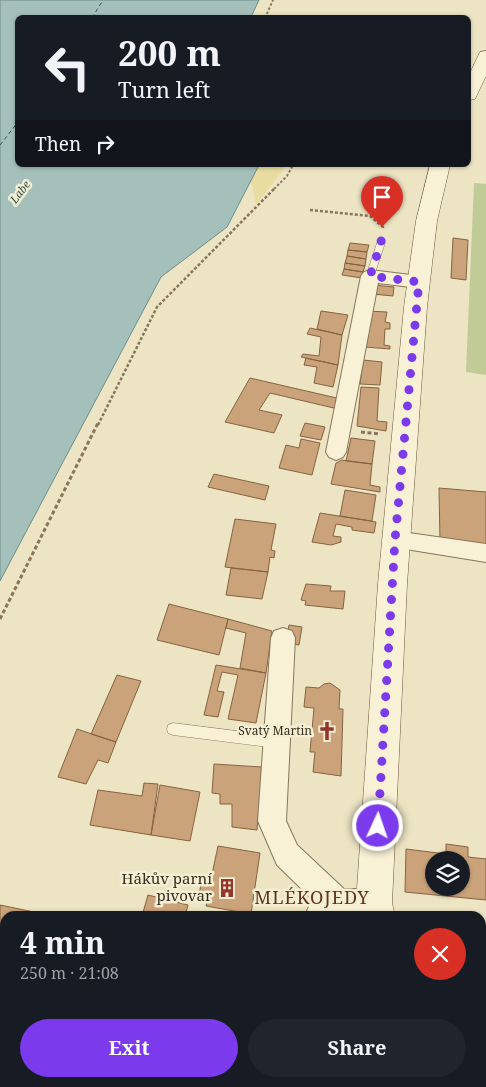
<!DOCTYPE html>
<html lang="en">
<head>
<meta charset="utf-8">
<style>
  :root { --surface:#171b24; --page:#20242c; --text:#f1f3f6; --muted:#9ea1a6; --accent:#7c3aed }
  body { margin:0; font-family:"Noto Serif",serif; background:var(--page); color:var(--text); height:100vh; display:flex; flex-direction:column; font-size:19px; white-space:nowrap }
  * { box-sizing:border-box; margin:0 }
  p { font-size:16px; color:var(--muted) }
  .icon { flex:none; width:28px; height:28px; fill:none; stroke:currentColor; stroke-width:2; stroke-linecap:round; stroke-linejoin:round }
  .map { position:relative; flex:1; overflow:hidden }
  .side { position:absolute; left:0px; top:911px; width:486px; height:176px; display:flex; flex-direction:column; background:var(--surface); border-radius:15px 15px 0 0; box-shadow:0 1px 4px #0004 }
  .side>* { flex:none }
  .top-card { position:absolute; left:15px; top:15px; width:456px; height:152px; border-radius:8px; box-shadow:0 1px 4px #0004; background:#171b24; color:var(--text); overflow:hidden }
  .tools { position:absolute; left:425px; top:851px; display:grid; gap:10px }
  .tools a { display:grid; place-items:center; width:45px; height:45px; border-radius:50%; background:var(--surface); box-shadow:0 1px 4px #0004; font-size:25px }
  .pin { position:absolute; display:grid; place-items:center; width:42px; height:42px; color:#fff; margin:-51px -21px; border-radius:50% 50% 50% 0; rotate:-45deg; box-shadow:0 0 5px #0007 }
  .pin .icon { rotate:45deg }
  .me { position:absolute; width:55px; margin:-28px; rotate:3deg; stroke-linejoin:round; filter:drop-shadow(0 0 4px #0008) }
  .turn { display:flex; align-items:center; gap:18px; height:105px; padding:0 20px; font-size:22px }
  .turn .icon { width:65px; height:65px; stroke-width:2.5 }
  .turn b { display:block; font-size:35px; line-height:42px }
  .then { display:flex; align-items:center; height:48px; padding:0 20px; background:#0003; gap:10px; font-size:19px }
  .round { display:grid; place-items:center; flex:none; width:52px; height:52px; border-radius:26px; background:var(--page) }
  .headline { display:flex; align-items:center; justify-content:space-between; height:85px; padding:0 20px }
  h1 { font-size:30px; font-weight:700; line-height:38px }
  .action { display:flex; gap:10px; margin-top:auto; padding:10px 20px }
  .action a { flex:1; height:58px; border-radius:30px; background:var(--accent); color:#fff; font-size:20px; font-weight:700; line-height:58px; text-align:center }
  .action a+a { background:var(--page); color:var(--text) }
  .map>svg:first-child { display:block }
  .green { fill:#c0cb97 }
  .sand { fill:#e8dca1 }
  .water { fill:#a5c0bb; stroke:#6c8e89 }
  .lines { fill:none; stroke-linecap:round; stroke-linejoin:round }
  .ferry { stroke:#2e5556; stroke-width:1; stroke-dasharray:4 3; stroke-linecap:butt }
  .building { fill:#caa37a; stroke:#856341; fill-rule:evenodd }
  .lane-casing { stroke:#87765a; stroke-width:1 }
  .street-casing { stroke:#87765a; stroke-width:2 }
  .secondary-casing { stroke:#68573e; stroke-width:1 }
  .path-far2 { stroke:#87765a; stroke-width:2; stroke-dasharray:2.5 2; stroke-linecap:butt }
  .path-far1 { stroke:#87765a; stroke-width:2.5; stroke-dasharray:3 2; stroke-linecap:butt }
  .path { stroke:#87765a; stroke-width:3; stroke-dasharray:4 2.5; stroke-linecap:butt }
  .lane { fill:#f8f1d6; fill-rule:evenodd }
  .street { fill:#f8f1d6; fill-rule:evenodd }
  .secondary { fill:#f8f1d6; fill-rule:evenodd }
  .route { stroke:#7c3aed; stroke-width:9; stroke-dasharray:0 16.2 }
  .labels { text-anchor:middle; stroke-width:5; stroke-linejoin:round; paint-order:stroke }
  .far-water-label { font-size:11px; font-style:italic; fill:#2e5556; stroke:#f4eed3 }
  .poi-label { font-size:12px; fill:#372d1e; stroke:#f4eed3; text-anchor:end }
  .near-poi-label { font-size:15px; fill:#372d1e; stroke:#f4eed3; text-anchor:end }
  .near-quarter-label { font-size:18px; letter-spacing:1px; fill:#62331f; stroke:#f4eed3 }
</style>
</head>
<body>
<div class="map">
<svg width="486" height="1087" viewBox="0 0 486 1087">
  <rect width="100%" height="100%" fill="#ede4c3"/>
  <path class="green" d="M 474,183 L 486,184 L 486,375 L 466,372 Z"/>
  <path class="sand" d="M 259,165 L 287,165 L 256,205 L 251,181 Z"/>
  <path class="water" d="M 0,0 L 259,0 L 251,17 L 18,18 L 18,165 L 258,165 L 258,167 L 227,227 L 161,277 L 0,581 Z"/>
  <g class="lines">
    <path class="ferry" d="M 92,18 L 103,0
      M 0,145 L 18,122"/>
  </g>
  <path class="building" d="M 453,238 L 468,240 L 466,280 L 451,278 Z
    M 350,243 L 369,245 L 367,252 L 348,250 Z
    M 348,250 L 367,252 L 366,259 L 347,256 Z
    M 347,256 L 366,259 L 365,266 L 345,263 Z
    M 345,263 L 365,266 L 363,272 L 344,269 Z
    M 344,269 L 363,272 L 362,278 L 342,275 Z
    M 374,285 L 394,287 L 393,296 L 372,294 Z
    M 321,311 L 348,315 L 342,335 L 317,329 Z
    M 368,311 L 387,312 L 385,322 L 390,323 L 390,329 L 385,329 L 384,345 L 390,346 L 390,349 L 365,347 Z
    M 310,328 L 342,335 L 338,365 L 301,357 L 303,354 L 319,356 L 321,337 L 307,334 Z
    M 306,358 L 338,365 L 333,387 L 314,383 L 317,367 L 304,365 Z
    M 363,360 L 382,362 L 380,385 L 360,384 Z
    M 250,378 L 341,399 L 338,409 L 270,393 L 259,410 L 282,415 L 274,433 L 225,422 Z
    M 361,387 L 379,388 L 377,421 L 387,422 L 386,431 L 357,426 Z
    M 305,423 L 325,427 L 321,440 L 300,436 Z
    M 351,438 L 375,441 L 372,464 L 346,461 Z
    M 301,439 L 320,443 L 312,475 L 279,468 L 286,445 L 299,448 Z
    M 342,460 L 372,464 L 370,485 L 380,487 L 380,492 L 331,484 L 336,463 Z
    M 214,474 L 269,486 L 265,500 L 208,487 Z
    M 439,488 L 486,492 L 486,546 L 440,542 Z
    M 345,490 L 376,495 L 372,521 L 340,516 Z
    M 320,513 L 376,522 L 374,533 L 352,530 L 352,527 L 336,524 L 333,536 L 341,537 L 341,542 L 331,545 L 312,542 Z
    M 235,519 L 276,524 L 271,550 L 275,551 L 274,558 L 270,557 L 268,572 L 225,567 Z
    M 231,568 L 268,572 L 262,599 L 226,595 Z
    M 306,584 L 331,586 L 330,591 L 345,591 L 343,609 L 305,605 L 306,601 L 301,600 Z
    M 169,604 L 228,619 L 219,655 L 157,640 Z
    M 228,619 L 272,631 L 266,673 L 240,668 L 246,633 L 226,628 Z
    M 289,625 L 302,627 L 299,645 L 286,643 Z
    M 216,665 L 266,673 L 256,723 L 228,719 L 238,675 L 222,672 L 217,691 L 224,692 L 218,717 L 204,715 Z
    M 117,675 L 141,681 L 116,742 L 91,734 Z
    M 330,683 L 340,690 L 339,709 L 343,709 L 341,776 L 313,772 L 315,752 L 310,752 L 314,708 L 304,707 L 306,687 L 319,688 L 324,684 Z
    M 77,729 L 116,742 L 108,763 L 98,760 L 86,784 L 58,777 Z
    M 214,764 L 262,767 L 257,830 L 232,827 L 232,804 L 220,804 L 220,794 L 212,793 Z
    M 144,783 L 158,784 L 151,835 L 90,825 L 98,790 L 142,796 Z
    M 160,785 L 200,792 L 190,841 L 151,835 Z
    M 446,844 L 468,847 L 468,857 L 486,859 L 486,900 L 405,892 L 406,849 L 446,854 ZM 434,860 L 461,860 L 461,888 L 434,888 Z
    M 218,846 L 260,853 L 251,914 L 206,906 L 208,898 L 199,896 L 202,877 L 211,879 Z
    M 148,895 L 188,905 L 185,916 L 142,916 Z
    M 0,905 L 34,912 L 33,916 L 5,916 L 5,928 L 0,927 Z
    M 481,936 L 486,936 L 486,963 L 481,963 Z
    M 481,963 L 486,963 L 486,1018 L 481,1018 Z
    M 14,1082 L 62,1082 L 61,1087 L 13,1087 Z"/>
  <g class="lines">
    <g class="lane-casing">
      <path id="lane" d="M 381,240 L 385,243 L 374,276 L 370,279 L 367,278 L 366,276 L 377,243 Z
        M 173,723 L 277,736 L 282,738 L 283,742 L 282,746 L 277,748 L 173,735 L 168,733 L 167,729 L 168,725 Z"/>
    </g>
    <g class="street-casing">
      <path id="street" d="M 370,270 L 419,276 L 425,278 L 428,282 L 425,286 L 419,288 L 378,283 L 346,452 L 343,457 L 336,460 L 329,457 L 326,452 L 361,276 L 364,272 Z
        M 395,531 L 486,544 L 486,562 L 387,546 L 384,540 L 387,534 Z
        M 283,628 L 292,631 L 295,638 L 286,821 L 297,845 L 344,889 L 374,889 L 384,893 L 388,903 L 384,913 L 377,916 L 305,916 L 309,906 L 315,902 L 277,865 L 258,821 L 271,638 L 274,631 Z
        M 220,1082 L 253,1082 L 251,1087 L 218,1087 Z
        M 331,1082 L 363,1082 L 363,1087 L 331,1087 Z"/>
    </g>
    <g class="secondary-casing">
      <path id="secondary" d="M 486,51 L 486,76 L 475,99 L 469,100 L 469,75 L 480,52 Z
        M 430,165 L 450,165 L 437,221 L 427,307 L 407,584 L 392,903 L 395,916 L 359,916 L 356,903 L 378,584 L 404,307 L 416,221 Z
        M 400,1082 L 439,1082 L 441,1087 L 401,1087 Z"/>
    </g>
    <path class="path-far2" d="M 265,18 L 273,0
      M 274,189 L 287,176 L 293,165"/>
    <path class="path-far1" d="M 310,210 L 370,216 L 383,227 L 382,229
      M 98,425 L 157,307 L 275,188"/>
    <path class="path" d="M 361,432 L 380,434
      M 0,619 L 98,423"/>
    <use href="#lane" class="lane"/>
    <use href="#street" class="street"/>
    <use href="#secondary" class="secondary"/>
  </g>
  <g class="lines">
    <path class="route" d="M 378,826 L 395,540 L 419,282 L 370,276 L 381,243 L 382,227"/>
  </g>
  <defs>
    <g id="church-bare" transform="scale(1.5)"><path d="M-1.2-6h2.4v3.5h3.3v2.4h-3.3V6h-2.4V-.1h-3.3v-2.4h3.3Z" fill="#94362c" stroke="#f4eed3" stroke-width="2.5" paint-order="stroke"/></g>
    <g id="building-bare" transform="scale(1.5)"><path d="M-4-6H4V6H1V3H-1V6H-4ZM-2.5-4.3h1.7v1.8h-1.7ZM.8-4.3h1.7v1.8H.8ZM-2.5-1h1.7V.8h-1.7ZM.8-1h1.7V.8H.8Z" fill="#94362c" stroke="#f4eed3" stroke-width="2.5" paint-order="stroke"/></g>
  </defs>
  <g fill-rule="evenodd">
    <use href="#church-bare" x="327" y="731"/>
    <use href="#building-bare" x="227" y="888"/>
  </g>
  <g class="labels">
    <g class="far-water-label">
      <text transform="translate(20 192) rotate(-53)" y="4">Labe</text>
    </g>
    <g class="poi-label">
      <text x="312" y="735">Svatý Martin</text>
    </g>
    <g class="near-poi-label">
      <text x="212" y="884">Hákův parní<tspan x="212" dy="17">pivovar</tspan></text>
    </g>
    <g class="near-quarter-label">
      <text x="312" y="904">MLÉKOJEDY</text>
    </g>
  </g>
</svg>
<div class="tools">
<a><svg class="icon" aria-label="layers" viewBox="0 0 24 24"><path d="M12 4l9 5-9 5-9-5zM3 14l9 5 9-5"/></svg></a>
</div>
<div class="pin" style="left:382px;top:227px;background:#d93025"><svg class="icon" aria-label="arrive" viewBox="0 0 24 24"><path d="M6 21V4h12l-3 4 3 4H6"/></svg></div>
<svg class="me" style="left:378px;top:826px" viewBox="-20 -20 40 40"><circle r="17" fill="#7c3aed" stroke="#fff" stroke-width="3"/><path d="M0-11L8 9 0 5-8 9z" fill="#fff"/></svg>
<div class="top-card">
<div class="turn"><svg class="icon" aria-label="left" viewBox="0 0 24 24"><path d="M17 20v-9H6M10 6l-5 5 5 5"/></svg><div><b>200 m</b>Turn left</div></div>
<div class="then">Then<svg class="icon" aria-label="right" viewBox="0 0 24 24"><path d="M7 20v-9h11M14 6l5 5-5 5"/></svg></div>
</div>
<section class="side">
<div class="headline"><div><h1>4 min</h1><p>250 m · 21:08</p></div><a class="round" style="background:#d93025;color:#fff"><svg class="icon" aria-label="close" viewBox="0 0 24 24"><path d="M6 6l12 12M18 6L6 18"/></svg></a></div>
<div class="action"><a>Exit</a><a>Share</a></div>
</section>
</div>
</body>
</html>
